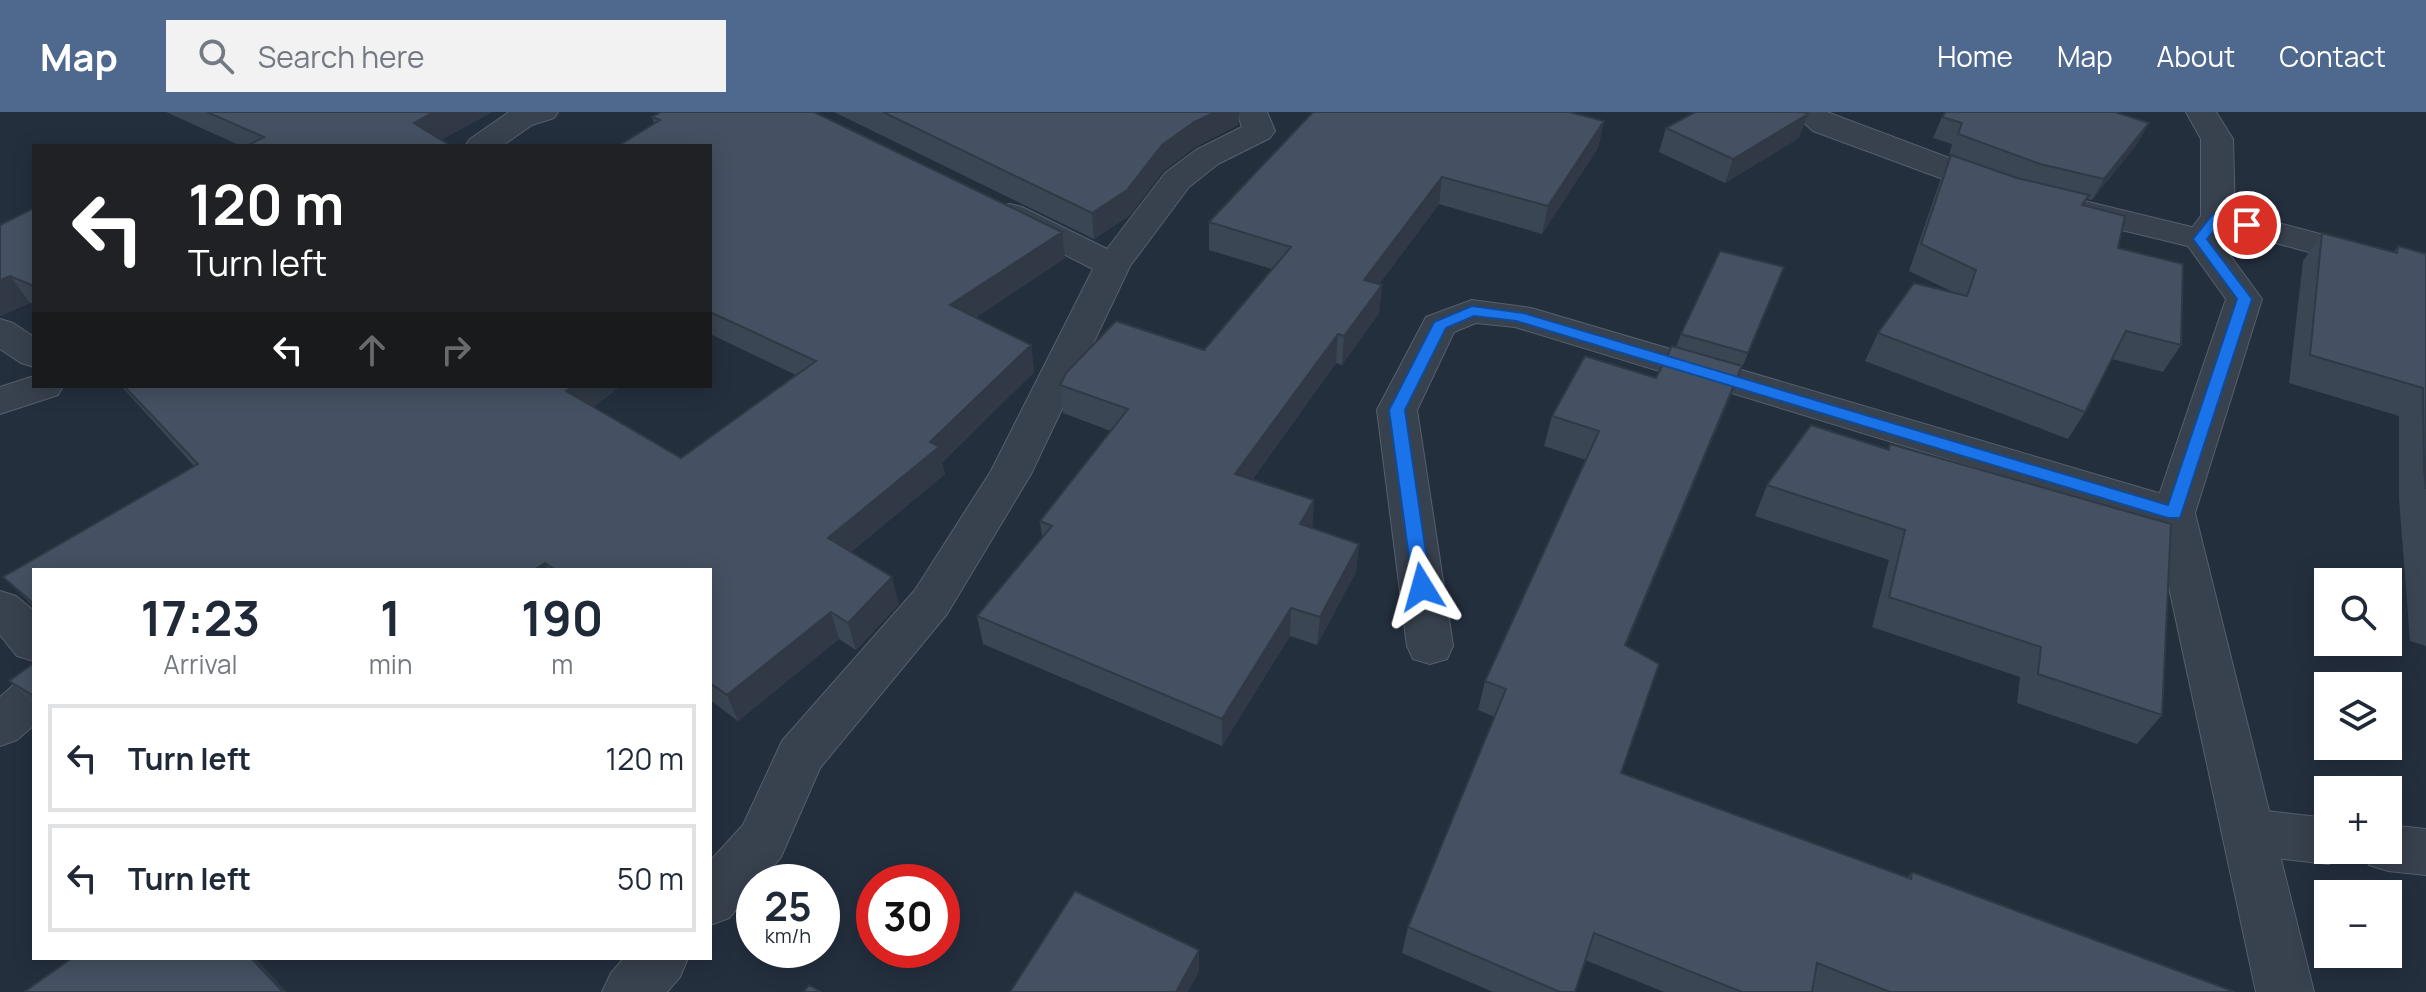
<!DOCTYPE html>
<html lang="en">
<head>
<meta charset="utf-8">
<style>
  :root { --surface:#fff; --page:#f2f2f3; --text:#1f2937; --muted:#747a83; --line:#e0e1e3; --accent:#4f688e }
  body { margin:0; font-family:Manrope,sans-serif; background:var(--page); color:var(--text); height:100vh; display:flex; flex-direction:column; font-size:30px; white-space:nowrap }
  * { box-sizing:border-box; margin:0 }
  p { font-size:26px; color:var(--muted) }
  .icon { flex:none; width:44px; height:44px; fill:none; stroke:currentColor; stroke-width:2; stroke-linecap:round; stroke-linejoin:round }
  .map { position:relative; flex:1; overflow:hidden }
  .drawer { position:absolute; left:32px; top:456px; width:680px; height:392px; display:flex; flex-direction:column; background:var(--surface); border-radius:0px; box-shadow:0 4px 20px #0003 }
  .drawer>* { flex:none }
  .hud { position:absolute; left:32px; top:32px; width:680px; height:244px; border-radius:0px; box-shadow:0 4px 20px #0003; background:#202124; color:#fff; overflow:hidden }
  .controls { position:absolute; left:2314px; top:456px; display:grid; gap:16px }
  .controls a { display:grid; place-items:center; width:88px; height:88px; border-radius:0px; background:var(--surface); box-shadow:0 4px 20px #0003; font-size:40px }
  .speed { position:absolute; left:736px; top:752px; display:flex; gap:16px; font-size:40px; font-weight:700; text-align:center }
  .speed>* { display:grid; place-content:center; width:104px; height:104px; border-radius:50%; background:var(--surface); box-shadow:0 4px 20px #0003; line-height:1 }
  .speed small { font-size:20px; font-weight:400 }
  .speed .limit { border:12px solid #d22; background:#fff; color:#111 }
  .pin { position:absolute; display:grid; place-items:center; width:68px; height:68px; color:#fff; margin:-34px; border:4px solid #fff; border-radius:50%; box-shadow:0 2px 8px #0007 }
  .me { position:absolute; width:88px; margin:-44px; rotate:352deg; stroke-linejoin:round; filter:drop-shadow(0 0 6px #0008) }
  .turn { display:flex; align-items:center; gap:28px; height:168px; padding:0 24px; font-size:36px }
  .turn .icon { width:104px; height:104px; stroke-width:2.5 }
  .turn b { display:block; font-size:56px; line-height:68px }
  .lanes { display:flex; align-items:center; height:76px; padding:0 24px; background:#0003; justify-content:center; gap:40px; direction:ltr }
  .lanes .off { opacity:.35 }
  .eta { display:flex; justify-content:space-evenly; align-items:center; height:136px; text-align:center }
  .eta b { font-size:48px; font-weight:700; line-height:56px }
  ul { padding:0; list-style:none }
  li { display:flex; align-items:center; gap:24px; height:108px; margin:0 16px 12px; padding:0 8px; border:4px solid var(--line); border-radius:0px }
  li div { flex:1 }
  li b { display:block; font-size:30px }
  li em { font-style:normal }
  header { display:flex; align-items:center; gap:48px; box-sizing:border-box; height:112px; padding:0 40px; background:var(--accent); color:#fff }
  header strong { font-size:38px }
  nav { display:flex; gap:44px; margin-inline-start:auto; font-size:28px }
  .search { width:560px; height:72px; background:var(--page); display:flex; align-items:center; gap:20px; box-sizing:border-box; padding:0 28px; border-radius:0px; color:var(--muted); font-size:30px }
  .map>svg:first-child { display:block }
  .lines { fill:none; stroke-linecap:round; stroke-linejoin:round }
  .minor-casing { stroke:#565f6c; stroke-width:2 }
  .tertiary-casing { stroke:#565f6c; stroke-width:2 }
  .minor { fill:#38414e; fill-rule:evenodd }
  .tertiary { fill:#38414e; fill-rule:evenodd }
  .wall { fill:#3b4654 }
  .shaded-wall { fill:#303945 }
  .building { fill:#455162; stroke:#303945; stroke-width:2 }
  .route { fill:#1a73e8; stroke:#114b97; stroke-width:2 }
</style>
</head>
<body>
<header>
<strong>Map</strong>
<div class="search"><svg class="icon" aria-label="search" viewBox="0 0 24 24"><circle cx="10" cy="10" r="6"/><path d="M15 15l6 6"/></svg>Search here</div>
<nav><a>Home</a><a>Map</a><a>About</a><a>Contact</a></nav>
</header>
<div class="map">
<svg width="2426" height="880" viewBox="0 0 2426 880">
  <rect width="100%" height="100%" fill="#242f3e"/>
  <g class="lines">
    <g class="minor-casing">
      <path id="minor" d="M 509,0 L 558,0 L 554,6 L 532,13 L 502,34 L 465,34 L 470,27 Z
        M 1237,0 L 1267,0 L 1275,19 L 1270,26 L 1218,52 L 1189,75 L 1130,154 L 1031,362 L 947,502 L 820,656 L 781,745 L 760,770 L 754,770 L 754,777 L 729,806 L 710,813 L 710,749 L 743,713 L 782,629 L 915,478 L 991,359 L 1093,157 L 998,109 L 993,102 L 998,95 L 1010,92 L 1022,95 L 1107,137 L 1165,61 L 1196,38 L 1242,15 Z
        M 1792,0 L 1827,0 L 2013,70 L 2017,77 L 2013,84 L 2001,87 L 1989,84 L 1813,19 Z
        M 2068,85 L 2212,120 L 2217,127 L 2212,134 L 2200,137 L 2056,102 L 2051,95 L 2056,88 Z
        M 2218,95 L 2426,150 L 2426,172 L 2206,112 L 2201,105 L 2206,98 Z
        M 1472,188 L 1531,196 L 2189,390 L 2195,401 L 2189,412 L 2174,416 L 1515,215 L 1476,211 L 1454,220 L 1417,298 L 1453,534 L 1447,547 L 1430,552 L 1413,547 L 1407,534 L 1377,298 L 1426,205 Z
        M 0,207 L 13,211 L 34,225 L 34,255 L 21,251 L 0,237 Z
        M 34,264 L 34,274 L 63,274 L 58,283 L 0,302 L 0,275 Z
        M 0,479 L 16,484 L 34,499 L 34,549 L 17,544 L 0,523 Z
        M 34,565 L 34,613 L 17,628 L 0,634 L 0,585 L 17,570 Z
        M 2249,697 L 2328,706 L 2328,738 L 2350,738 L 2347,745 L 2328,752 L 2249,743 L 2230,736 L 2223,720 L 2230,704 Z
        M 2388,713 L 2426,717 L 2426,763 L 2388,759 L 2369,753 L 2362,738 L 2388,738 Z
        M 624,846 L 688,846 L 680,865 L 667,880 L 602,880 L 611,861 Z"/>
    </g>
    <g class="tertiary-casing">
      <path id="tertiary" d="M 2186,0 L 2216,0 L 2233,27 L 2235,105 L 2218,127 L 2262,187 L 2195,401 L 2314,880 L 2256,880 L 2153,401 L 2226,187 L 2183,127 L 2201,104 L 2201,27 Z"/>
    </g>
    <use href="#minor" class="minor"/>
    <use href="#tertiary" class="tertiary"/>
  </g>
  <path class="wall" d="M 166,0 L 492,0 L 441,28 L 451,34 L 241,34 Z
    M 834,0 L 1239,0 L 1238,13 L 1195,35 L 1163,59 L 1129,104 L 1094,127 Z
    M 652,5 L 1065,146 L 975,206 L 1031,233 L 1034,260 L 942,351 L 945,362 L 851,440 L 899,492 L 856,538 L 839,527 L 738,609 L 710,588 L 710,458 L 34,458 L 34,495 L 3,465 L 194,354 L 121,274 L 621,274 L 593,295 L 681,346 L 796,263 L 710,222 L 710,34 L 654,12 Z
    M 1942,5 L 2149,11 L 2137,32 L 2092,88 L 2087,87 L 2084,93 L 2118,136 L 2181,233 L 2163,260 L 2112,247 L 2085,300 L 2068,327 L 1865,249 L 1878,221 L 1953,180 L 1909,159 L 1940,69 L 1951,44 L 1949,43 L 1952,32 L 1933,26 Z
    M 1604,9 L 1598,36 L 1542,122 L 1439,92 L 1379,172 L 1382,173 L 1379,201 L 1342,253 L 1336,251 L 1252,368 L 1314,388 L 1312,416 L 1359,432 L 1356,460 L 1317,533 L 1290,524 L 1222,634 L 983,532 L 977,504 L 1042,426 L 1040,409 L 1111,319 L 1063,301 L 1060,273 L 1204,238 L 1272,157 L 1209,138 L 1209,110 Z
    M 1666,16 L 1799,26 L 1725,71 L 1659,40 Z
    M 34,96 L 34,192 L 30,191 L 0,204 L 0,113 Z
    M 2322,121 L 2394,140 L 2398,134 L 2426,142 L 2426,534 L 2410,529 L 2399,386 L 2399,304 L 2289,271 L 2303,149 Z
    M 1784,155 L 1626,534 L 1621,661 L 1907,766 L 1912,760 L 2235,880 L 1664,880 L 1585,848 L 1575,880 L 1493,880 L 1402,841 L 1408,815 L 1495,605 L 1478,598 L 1485,569 L 1586,348 L 1544,334 L 1552,304 L 1656,266 L 1676,235 L 1681,222 Z
    M 1890,332 L 2162,603 L 2137,632 L 2017,591 L 2020,565 L 1872,515 L 1889,448 L 1755,404 L 1767,373 L 1888,337 Z
    M 34,551 L 34,593 L 9,569 Z"/>
  <path class="shaded-wall" d="M 434,0 L 492,0 L 430,34 L 414,11 Z
    M 1215,0 L 1239,0 L 1238,13 L 1195,35 L 1163,59 L 1129,104 L 1094,127 L 1092,101 L 1162,33 L 1194,10 Z
    M 1808,2 L 1799,26 L 1725,71 L 1733,47 Z
    M 1604,9 L 1598,36 L 1542,122 L 1548,94 Z
    M 2149,11 L 2137,32 L 2092,88 L 2104,67 Z
    M 1442,65 L 1439,92 L 1361,196 L 1364,168 Z
    M 1062,120 L 1065,146 L 954,220 L 950,193 Z
    M 10,164 L 30,191 L 0,204 L 0,168 Z
    M 1382,173 L 1379,201 L 1342,253 L 1344,224 Z
    M 1338,222 L 1336,251 L 1235,391 L 1235,362 Z
    M 1031,233 L 1034,260 L 942,351 L 945,362 L 836,452 L 828,426 L 930,330 Z
    M 1742,254 L 1731,284 L 1614,562 L 1625,533 Z
    M 573,274 L 621,274 L 578,306 L 566,279 Z
    M 1314,388 L 1312,416 L 1300,412 Z
    M 1359,432 L 1356,460 L 1317,533 L 1320,505 Z
    M 545,451 L 549,458 L 534,458 Z
    M 892,465 L 899,492 L 856,538 L 848,511 Z
    M 1291,496 L 1290,524 L 1222,634 L 1222,607 Z
    M 831,500 L 839,527 L 738,609 L 727,583 Z
    M 1199,838 L 1199,860 L 1188,880 L 1176,880 Z
    M 251,846 L 255,846 L 287,880 L 283,880 Z"/>
  <path class="building" d="M 207,0 L 434,0 L 414,11 L 451,34 L 247,34 L 264,25 Z
    M 661,0 L 814,0 L 1062,120 L 950,193 L 1031,233 L 930,330 L 939,335 L 828,426 L 892,465 L 848,511 L 831,500 L 727,583 L 710,571 L 710,458 L 555,458 L 545,451 L 534,458 L 34,458 L 34,492 L 3,465 L 198,352 L 124,274 L 573,274 L 566,279 L 681,346 L 816,249 L 710,200 L 710,34 L 618,34 L 660,8 L 652,5 Z
    M 883,0 L 1215,0 L 1194,10 L 1162,33 L 1127,78 L 1092,101 Z
    M 1313,0 L 1569,0 L 1604,9 L 1548,94 L 1442,65 L 1364,168 L 1382,173 L 1344,224 L 1338,222 L 1235,362 L 1314,388 L 1300,412 L 1359,432 L 1320,505 L 1291,496 L 1222,607 L 977,504 L 1052,414 L 1040,409 L 1128,297 L 1060,273 L 1066,261 L 1116,209 L 1204,238 L 1291,135 L 1209,110 Z
    M 1695,0 L 1803,0 L 1808,2 L 1733,47 L 1666,16 Z
    M 1946,0 L 2115,0 L 2149,11 L 2104,67 L 2040,52 L 1958,22 L 1962,11 L 1942,5 Z
    M 1951,43 L 2017,66 L 2089,83 L 2082,93 L 2125,104 L 2118,136 L 2183,152 L 2181,233 L 2126,219 L 2085,300 L 1878,221 L 1914,171 L 1967,184 L 1976,158 L 1921,132 Z
    M 34,96 L 34,174 L 10,164 L 0,168 L 0,113 Z
    M 2322,121 L 2397,141 L 2398,134 L 2426,142 L 2426,377 L 2424,358 L 2423,276 L 2310,243 Z
    M 1720,139 L 1784,155 L 1748,241 L 1681,222 Z
    M 1672,234 L 1742,254 L 1625,533 L 1659,552 L 1621,661 L 1911,767 L 1912,760 L 2235,880 L 1890,880 L 1817,851 L 1812,880 L 1742,880 L 1594,821 L 1575,880 L 1560,880 L 1408,815 L 1506,577 L 1485,569 L 1599,319 L 1552,304 L 1585,244 L 1656,266 Z
    M 1811,313 L 1889,338 L 1890,332 L 2171,412 L 2162,603 L 2038,562 L 2041,535 L 1889,485 L 1905,418 L 1767,373 Z
    M 34,551 L 34,584 L 9,569 Z
    M 1075,779 L 1199,838 L 1176,880 L 1010,880 Z
    M 72,846 L 251,846 L 283,880 L 24,880 Z
    M 809,873 L 821,880 L 804,880 Z"/>
  <path class="route" d="M 2218,101 L 2254,113 L 2247,117 L 2221,110 L 2207,127 L 2252,187 L 2180,406 L 2168,406 L 1516,209 L 1474,204 L 1446,216 L 1405,298 L 1431,475 L 1422,482 L 1413,475 L 1389,298 L 1434,210 L 1472,194 L 1523,201 L 2168,393 L 2237,187 L 2193,127 L 2213,102 Z"/>
</svg>
<div class="controls">
<a><svg class="icon" aria-label="search" viewBox="0 0 24 24"><circle cx="10" cy="10" r="6"/><path d="M15 15l6 6"/></svg></a>
<a><svg class="icon" aria-label="layers" viewBox="0 0 24 24"><path d="M12 4l9 5-9 5-9-5zM3 14l9 5 9-5"/></svg></a>
<a>+</a>
<a>−</a>
</div>
<div class="speed"><div>25<small>km/h</small></div><div class="limit">30</div></div>
<div class="pin" style="left:2247px;top:113px;background:#d93025"><svg class="icon" aria-label="arrive" viewBox="0 0 24 24"><path d="M6 21V4h12l-3 4 3 4H6"/></svg></div>
<svg class="me" style="left:1422px;top:475px" viewBox="-20 -20 40 40"><path d="M0-17L14 15 0 8-14 15z" fill="#1a73e8" stroke="#fff" stroke-width="4"/></svg>
<div class="hud">
<div class="turn"><svg class="icon" aria-label="left" viewBox="0 0 24 24"><path d="M17 20v-9H6M10 6l-5 5 5 5"/></svg><div><b>120 m</b>Turn left</div></div>
<div class="lanes"><svg class="icon" aria-label="left" viewBox="0 0 24 24"><path d="M17 20v-9H6M10 6l-5 5 5 5"/></svg><svg class="icon off" aria-label="ahead" viewBox="0 0 24 24"><path d="M12 20V5M6 11l6-6 6 6"/></svg><svg class="icon off" aria-label="right" viewBox="0 0 24 24"><path d="M7 20v-9h11M14 6l5 5-5 5"/></svg></div>
</div>
<section class="drawer">
<div class="eta">
<div><b>17:23</b><p>Arrival</p></div>
<div><b>1</b><p>min</p></div>
<div><b>190</b><p>m</p></div>
</div>
<ul>
<li><svg class="icon" aria-label="left" viewBox="0 0 24 24"><path d="M17 20v-9H6M10 6l-5 5 5 5"/></svg><div><b>Turn left</b></div><em>120 m</em></li>
<li><svg class="icon" aria-label="left" viewBox="0 0 24 24"><path d="M17 20v-9H6M10 6l-5 5 5 5"/></svg><div><b>Turn left</b></div><em>50 m</em></li>
</ul>
</section>
</div>
</body>
</html>
